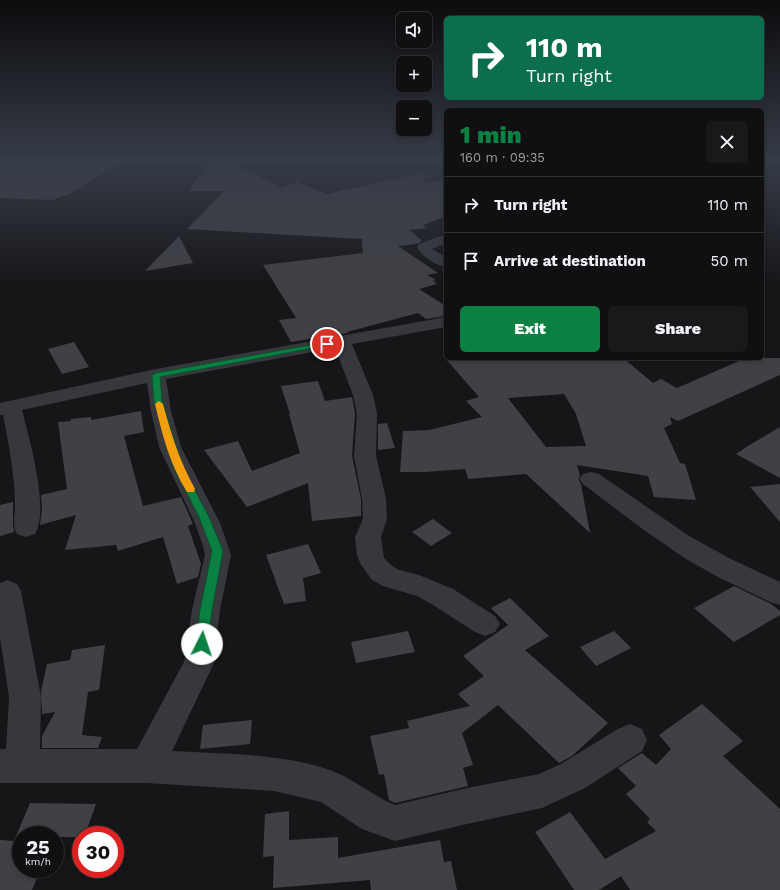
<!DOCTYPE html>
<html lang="en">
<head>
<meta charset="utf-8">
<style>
  :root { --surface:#101012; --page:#19191b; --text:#f1f3f6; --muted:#9c9d9f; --line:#303032; --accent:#0b8043 }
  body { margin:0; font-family:"Work Sans",sans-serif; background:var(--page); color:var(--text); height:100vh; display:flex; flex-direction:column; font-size:15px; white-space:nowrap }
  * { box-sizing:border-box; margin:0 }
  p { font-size:13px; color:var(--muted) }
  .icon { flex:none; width:22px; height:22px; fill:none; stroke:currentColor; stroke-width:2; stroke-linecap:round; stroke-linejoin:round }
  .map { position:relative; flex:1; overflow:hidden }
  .panel { position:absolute; left:444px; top:108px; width:320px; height:252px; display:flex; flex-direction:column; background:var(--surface); border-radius:6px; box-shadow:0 2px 6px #0003,0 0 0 1px var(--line) }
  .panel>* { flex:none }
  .guide { position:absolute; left:444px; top:16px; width:320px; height:84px; border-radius:6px; box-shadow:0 2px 6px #0003,0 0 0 1px var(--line); background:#0b6e4f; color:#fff; overflow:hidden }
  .controls { position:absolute; left:396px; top:12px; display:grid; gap:8px }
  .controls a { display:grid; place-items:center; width:36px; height:36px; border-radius:6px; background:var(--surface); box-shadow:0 2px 6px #0003,0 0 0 1px var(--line); font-size:20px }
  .speed { position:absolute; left:12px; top:826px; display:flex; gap:8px; font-size:20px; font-weight:700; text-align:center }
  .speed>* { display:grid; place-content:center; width:52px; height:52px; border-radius:50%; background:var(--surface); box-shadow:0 2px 6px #0003,0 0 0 1px var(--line); line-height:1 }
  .speed small { font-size:10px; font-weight:400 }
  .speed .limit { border:6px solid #d22; background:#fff; color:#111 }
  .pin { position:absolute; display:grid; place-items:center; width:34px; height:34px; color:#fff; margin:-17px; border:2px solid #fff; border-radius:50%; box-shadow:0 1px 4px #0007 }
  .me { position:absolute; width:44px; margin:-22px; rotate:4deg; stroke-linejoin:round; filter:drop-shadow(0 0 3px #0008) }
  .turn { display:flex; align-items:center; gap:14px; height:84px; padding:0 16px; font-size:18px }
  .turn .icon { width:52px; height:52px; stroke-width:2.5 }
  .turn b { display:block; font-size:28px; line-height:34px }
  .round { display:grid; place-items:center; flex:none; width:42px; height:42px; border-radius:6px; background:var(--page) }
  .summary { display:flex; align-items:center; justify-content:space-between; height:68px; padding:0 16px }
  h1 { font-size:24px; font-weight:800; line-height:30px; color:var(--accent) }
  .action { display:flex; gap:8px; margin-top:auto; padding:8px 16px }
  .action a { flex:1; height:46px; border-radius:6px; background:var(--accent); color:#fff; font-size:16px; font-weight:800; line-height:46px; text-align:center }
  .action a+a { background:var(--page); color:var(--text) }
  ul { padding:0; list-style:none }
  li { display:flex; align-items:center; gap:12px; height:56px; padding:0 16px; border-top:1px solid var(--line) }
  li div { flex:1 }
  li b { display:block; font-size:15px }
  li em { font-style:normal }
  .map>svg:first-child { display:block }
  .building { fill:#404145; fill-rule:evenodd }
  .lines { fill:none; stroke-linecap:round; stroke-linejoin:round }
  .minor { fill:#37383d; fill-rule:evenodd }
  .route { fill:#0b8043; stroke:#07532c }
  .slow { fill:#f59e0b }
</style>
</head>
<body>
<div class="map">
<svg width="780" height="890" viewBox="0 0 780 890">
  <rect width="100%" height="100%" fill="#161618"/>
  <path class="building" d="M 94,161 L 122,161 L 66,196 L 61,196 L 53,200 L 0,198 L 0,166 L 68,166 Z
    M 210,161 L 226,161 L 281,187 L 297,182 L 327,194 L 423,173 L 424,184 L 446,179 L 446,216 L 423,225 L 427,228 L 410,230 L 422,241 L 417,244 L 398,246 L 438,273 L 427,275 L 436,280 L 433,281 L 437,284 L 419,289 L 446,306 L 446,316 L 426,319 L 418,313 L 347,332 L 348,333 L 291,342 L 279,320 L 296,318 L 263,265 L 363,253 L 362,239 L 187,229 L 224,191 L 189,191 Z
    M 179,236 L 193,263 L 145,271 Z
    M 74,342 L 89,367 L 62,374 L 48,349 Z
    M 445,358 L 623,358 L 653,383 L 661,379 L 677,388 L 746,358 L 780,358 L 780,375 L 678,421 L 670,417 L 672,424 L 664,428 L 680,463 L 685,464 L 696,500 L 654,497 L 648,476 L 577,465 L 580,476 L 578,479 L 581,484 L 590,533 L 526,474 L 468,479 L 465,469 L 425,472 L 400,472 L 403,431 L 429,430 L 482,417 L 466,401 L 479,397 ZM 564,394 L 576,414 L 586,446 L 546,447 L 508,398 Z
    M 318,381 L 325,401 L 352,397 L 355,413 L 352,456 L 361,499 L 361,516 L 312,521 L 308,483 L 247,507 L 204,450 L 238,441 L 252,471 L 300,453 L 289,414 L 290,414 L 281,386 Z
    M 141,411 L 144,432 L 124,436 L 143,506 L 181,497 L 193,524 L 188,526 L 201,564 L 198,577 L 177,584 L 163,537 L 118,551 L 116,545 L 65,550 L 76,515 L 40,525 L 42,509 L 41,495 L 67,489 L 58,422 L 71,421 L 71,419 L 91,417 L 91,420 Z
    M 387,423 L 395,448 L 378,450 L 378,424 Z
    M 780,427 L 780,478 L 736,454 L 748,446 Z
    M 780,484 L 780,522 L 750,487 Z
    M 13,502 L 13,525 L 14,532 L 0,536 L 0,505 Z
    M 433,519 L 452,533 L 431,546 L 412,532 Z
    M 308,544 L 321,573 L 303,578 L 306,601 L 284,604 L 266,555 Z
    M 734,586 L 771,604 L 780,611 L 780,615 L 734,642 L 694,608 Z
    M 510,598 L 549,636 L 525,650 L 608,723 L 572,756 L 559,763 L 498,705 L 462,733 L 473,765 L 463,768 L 468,786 L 395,803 L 389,800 L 384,774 L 379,775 L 370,736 L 409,728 L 407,721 L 470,706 L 458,694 L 484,676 L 463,656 L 508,625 L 491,608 Z
    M 408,631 L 415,652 L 356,663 L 351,642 Z
    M 614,631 L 631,648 L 596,666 L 580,647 Z
    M 105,645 L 99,690 L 88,692 L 82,735 L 102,737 L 98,748 L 42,748 L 42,736 L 55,712 L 42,714 L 41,691 L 47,664 L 70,660 L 72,650 Z
    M 702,704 L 743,741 L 723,756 L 780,809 L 780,890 L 630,890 L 621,876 L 599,890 L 574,890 L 535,832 L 570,812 L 605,859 L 656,831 L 647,822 L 650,819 L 626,794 L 636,786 L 618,768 L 642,753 L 656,765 L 671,749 L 659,735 Z
    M 252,720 L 250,744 L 200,749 L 203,725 Z
    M 30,803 L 96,804 L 85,835 L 81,835 L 81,837 L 56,837 L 55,840 L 55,835 L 21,835 L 21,869 L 41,869 L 32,890 L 0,890 L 0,840 L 14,841 Z
    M 289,811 L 289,840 L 338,837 L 338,858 L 440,840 L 444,862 L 451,861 L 457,890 L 371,890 L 370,880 L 273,888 L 274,856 L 263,857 L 265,814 Z"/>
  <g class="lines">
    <path class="minor" d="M 446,234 L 446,243 L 432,249 L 446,257 L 446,267 C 435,265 422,257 417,247 L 419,244 Z
      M 446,317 L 446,327 L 352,344 L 373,395 L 377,413 L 376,456 L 386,499 L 387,519 L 381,537 L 384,558 L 392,566 L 399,570 L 419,575 L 453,589 L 495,616 L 500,624 L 495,632 L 485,636 L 475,632 L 433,605 L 417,596 L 383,586 L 372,580 L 360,563 L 357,555 L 355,537 L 363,519 L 362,499 L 354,456 L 357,413 L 353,395 L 335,348 L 166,379 L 171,411 L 181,447 L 220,523 L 231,555 L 220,610 L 214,663 L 172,751 C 223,754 281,753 330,770 C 353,778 372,796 395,805 L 467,788 L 539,774 L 561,764 L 618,729 L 630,724 L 642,729 L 647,740 L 642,751 L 585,788 L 542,808 L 467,824 L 395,841 L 362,829 L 321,802 L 274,791 L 147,783 L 0,783 L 0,749 L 6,749 L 9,697 L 0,637 L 0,583 L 7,580 L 17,584 L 21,591 L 41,697 L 40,749 L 137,749 L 184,662 L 192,610 L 205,555 L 203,546 L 195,523 L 159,447 L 151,411 L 147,383 L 22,410 C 29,438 50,510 35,534 L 26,537 L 17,534 C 12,526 15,517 15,507 C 15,476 9,445 3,415 L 0,415 L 0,403 L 156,369 Z
      M 591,472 L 599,474 L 689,536 L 729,558 L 780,582 L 780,605 L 770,602 L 718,577 L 686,559 L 641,528 L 583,484 L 579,479 L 583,474 Z"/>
  </g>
  <linearGradient id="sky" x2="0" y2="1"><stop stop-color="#0c0c0d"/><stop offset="0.56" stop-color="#363c48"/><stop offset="1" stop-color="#363c48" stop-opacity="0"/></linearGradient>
  <rect width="780" height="286" fill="url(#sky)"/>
  <path class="route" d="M 327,342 L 329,342 L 329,345 L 160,377 L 162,401 L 179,456 L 183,468 L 209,517 L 223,551 L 212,610 L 208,644 L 207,648 L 202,649 L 198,648 L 196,644 L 200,610 L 212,551 L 199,517 L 174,468 L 170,456 L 154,401 L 152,375 L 156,373 Z"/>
  <path class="slow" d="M 159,401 L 163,404 C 171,434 180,462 195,489 L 194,492 L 187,492 C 170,465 162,434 155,404 Z"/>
</svg>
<div class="controls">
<a><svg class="icon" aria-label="sound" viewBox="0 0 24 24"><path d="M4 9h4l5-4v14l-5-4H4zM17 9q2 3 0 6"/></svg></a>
<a>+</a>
<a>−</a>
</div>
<div class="speed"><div>25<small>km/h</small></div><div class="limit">30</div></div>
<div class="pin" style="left:327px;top:344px;background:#d93025"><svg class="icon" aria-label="arrive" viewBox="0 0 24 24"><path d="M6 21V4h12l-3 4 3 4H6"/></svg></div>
<svg class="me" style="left:202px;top:644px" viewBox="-20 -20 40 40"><circle r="19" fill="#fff"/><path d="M0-13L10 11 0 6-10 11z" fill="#0b8043"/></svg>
<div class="guide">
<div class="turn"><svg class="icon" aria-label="right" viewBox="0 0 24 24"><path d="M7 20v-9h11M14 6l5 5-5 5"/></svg><div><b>110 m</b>Turn right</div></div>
</div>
<section class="panel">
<div class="summary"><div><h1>1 min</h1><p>160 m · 09:35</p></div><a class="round"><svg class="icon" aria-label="close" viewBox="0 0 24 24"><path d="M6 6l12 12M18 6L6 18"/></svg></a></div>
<ul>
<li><svg class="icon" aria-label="right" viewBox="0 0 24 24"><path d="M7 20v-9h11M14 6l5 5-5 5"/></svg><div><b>Turn right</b></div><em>110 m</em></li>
<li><svg class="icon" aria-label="arrive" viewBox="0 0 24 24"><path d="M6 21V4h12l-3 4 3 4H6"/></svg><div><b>Arrive at destination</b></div><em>50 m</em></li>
</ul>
<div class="action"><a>Exit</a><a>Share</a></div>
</section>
</div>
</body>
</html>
